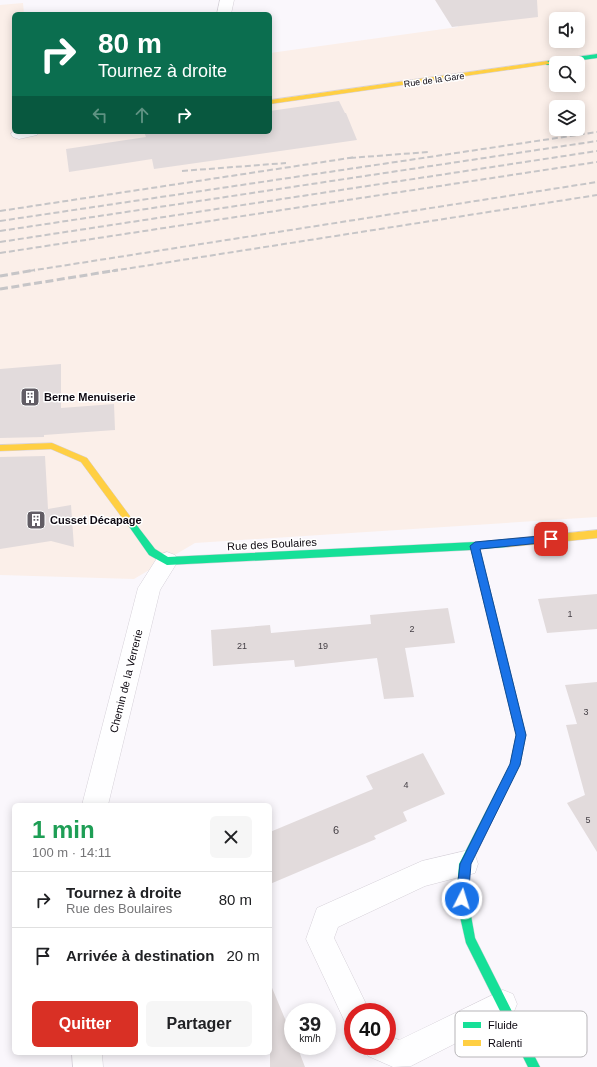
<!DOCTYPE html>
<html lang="fr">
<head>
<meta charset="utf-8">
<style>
  :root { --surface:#fff; --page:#f6f6f6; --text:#202124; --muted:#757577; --line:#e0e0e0; --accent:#d93025 }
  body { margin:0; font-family:Arial,sans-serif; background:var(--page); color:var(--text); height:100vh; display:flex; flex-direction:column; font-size:15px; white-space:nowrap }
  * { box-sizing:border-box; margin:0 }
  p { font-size:13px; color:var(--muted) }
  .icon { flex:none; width:22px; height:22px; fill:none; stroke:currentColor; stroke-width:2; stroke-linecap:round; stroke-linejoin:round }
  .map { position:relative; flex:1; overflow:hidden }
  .panel { position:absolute; left:12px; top:803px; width:260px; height:252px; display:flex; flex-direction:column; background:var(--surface); border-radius:6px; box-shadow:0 2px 10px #0003 }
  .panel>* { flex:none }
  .hud { position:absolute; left:12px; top:12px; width:260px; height:122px; border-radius:6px; box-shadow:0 2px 10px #0003; background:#0b6e4f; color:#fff; overflow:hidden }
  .controls { position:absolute; left:549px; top:12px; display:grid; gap:8px }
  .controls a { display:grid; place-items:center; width:36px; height:36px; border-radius:6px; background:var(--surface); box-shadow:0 2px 10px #0003; font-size:20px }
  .speed { position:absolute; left:284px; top:1003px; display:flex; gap:8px; font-size:20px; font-weight:700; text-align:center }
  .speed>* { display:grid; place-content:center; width:52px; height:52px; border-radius:50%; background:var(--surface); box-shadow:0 2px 10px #0003; line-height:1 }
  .speed small { font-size:10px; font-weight:400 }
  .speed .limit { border:6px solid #d22; background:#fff; color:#111 }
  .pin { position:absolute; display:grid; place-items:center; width:34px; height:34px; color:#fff; margin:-17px; border-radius:8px; box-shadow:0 2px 6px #0006 }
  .me { position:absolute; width:44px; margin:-22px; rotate:5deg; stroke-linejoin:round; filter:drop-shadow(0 0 3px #0008) }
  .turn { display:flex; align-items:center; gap:14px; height:84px; padding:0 20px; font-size:18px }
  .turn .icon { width:52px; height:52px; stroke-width:2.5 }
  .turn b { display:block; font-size:28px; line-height:34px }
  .lanes { display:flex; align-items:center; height:38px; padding:0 20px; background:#0003; justify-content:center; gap:20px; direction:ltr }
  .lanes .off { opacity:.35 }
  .round { display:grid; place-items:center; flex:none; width:42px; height:42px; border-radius:6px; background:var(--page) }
  .overview { display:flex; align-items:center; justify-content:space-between; height:68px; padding:0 20px }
  h1 { font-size:24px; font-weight:700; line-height:30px; color:#1e9e55 }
  .primary-button { display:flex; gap:8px; margin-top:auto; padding:8px 20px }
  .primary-button a { flex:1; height:46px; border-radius:6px; background:var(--accent); color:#fff; font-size:16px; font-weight:700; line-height:46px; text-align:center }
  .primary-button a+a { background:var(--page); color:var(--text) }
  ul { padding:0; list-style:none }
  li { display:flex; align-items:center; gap:12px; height:56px; padding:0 20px; border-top:1px solid var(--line) }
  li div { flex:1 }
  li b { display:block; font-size:15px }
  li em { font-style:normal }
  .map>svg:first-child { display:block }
  .industrial { fill:#fbefe9; fill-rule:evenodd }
  .building { fill:#e2dbdc }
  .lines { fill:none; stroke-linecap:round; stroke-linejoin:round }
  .street-casing { stroke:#d6d1d9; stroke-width:1 }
  .fast-casing { stroke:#d6d1d9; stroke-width:1 }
  .slow-casing { stroke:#d6d1d9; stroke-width:1 }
  .street { fill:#fefeff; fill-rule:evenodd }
  .fast { fill:#16e098; fill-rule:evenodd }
  .slow { fill:#ffcf43; fill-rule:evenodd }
  .rail-far1 { stroke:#c6c5c7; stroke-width:2; stroke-dasharray:6 3; stroke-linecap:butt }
  .rail { stroke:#c6c5c7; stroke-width:3; stroke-dasharray:8 3.5; stroke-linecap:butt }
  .route { fill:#1a73e8; stroke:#114b97 }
  .labels { text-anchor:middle; stroke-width:3; stroke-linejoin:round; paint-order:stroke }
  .far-street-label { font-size:9px; fill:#0e0912; stroke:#fff }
  .number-label { font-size:9px; fill:#433e44 }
  .poi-label { font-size:11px; font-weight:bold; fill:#0e0912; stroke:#fff; text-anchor:start }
  .street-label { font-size:11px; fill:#0e0912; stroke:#fff }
  .near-number-label { font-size:11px; fill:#433e44 }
  .key { fill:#fff; stroke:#b7b5b8; stroke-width:1 }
  .key-label { font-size:11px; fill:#0e0912 }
</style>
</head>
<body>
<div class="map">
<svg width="597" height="1067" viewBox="0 0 597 1067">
  <rect width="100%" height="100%" fill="#faf7fc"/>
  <path class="industrial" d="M 445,0 L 597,0 L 597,517 L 195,543 L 134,579 L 0,575 L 0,5 L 23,3 L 24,14 L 14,14 L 14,132 L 270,132 L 270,53 L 458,27 ZM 556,19 L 578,19 L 578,41 L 556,41 ZM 556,63 L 578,63 L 578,85 L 556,85 ZM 556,107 L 578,107 L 578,129 L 556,129 Z"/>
  <path class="building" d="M 435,0 L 537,0 L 538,17 L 452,27 Z
    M 339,101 L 345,113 L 346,113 L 357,140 L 154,169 L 152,159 L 69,172 L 66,149 L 146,137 L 144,132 L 270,132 L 270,111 Z
    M 61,364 L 61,408 L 114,404 L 115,430 L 44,435 L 44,437 L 0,438 L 0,369 Z
    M 45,456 L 48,509 L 71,505 L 74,547 L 51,541 L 0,549 L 0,457 Z
    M 597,594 L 597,629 L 547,633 L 538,599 Z
    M 448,608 L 455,643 L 405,648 L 414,697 L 384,699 L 377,658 L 295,667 L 294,660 L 213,666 L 211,630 L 270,625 L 271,633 L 371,624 L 370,615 Z
    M 597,682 L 597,852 L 567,803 L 585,795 L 566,725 L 577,724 L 565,685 Z
    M 423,753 L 445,794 L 403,812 L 407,821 L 374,836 L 376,839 L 270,884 L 270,832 L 373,789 L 366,776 Z
    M 270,983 L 293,1038 L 293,1046 L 297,1046 L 305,1067 L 270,1067 Z"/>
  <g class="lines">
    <g class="street-casing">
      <path id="street" d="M 220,0 L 234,0 L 231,14 L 217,14 Z
        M 14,130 L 14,132 L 39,132 L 37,135 L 19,139 L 13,137 L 11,134 Z
        M 167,552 L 175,555 L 178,561 L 160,590 L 108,805 L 82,805 L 138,588 L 159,555 Z
        M 465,851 L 475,855 L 478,864 L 475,873 L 425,886 L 338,927 L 334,938 L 370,1012 L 353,1012 L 353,1026 L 345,1022 L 306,939 L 317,908 L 422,861 Z
        M 503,990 L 513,994 L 517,1004 L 513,1014 L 411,1066 L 393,1067 L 368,1056 L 363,1046 L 387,1046 L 387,1035 L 399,1040 Z
        M 72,1053 L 102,1053 L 103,1067 L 73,1067 Z"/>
    </g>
    <g class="fast-casing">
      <path id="fast" d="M 597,54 L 597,58 L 547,65 L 544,63 L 547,61 Z
        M 132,521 L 135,523 L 155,549 L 168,557 L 475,542 L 508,539 L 511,540 L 513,543 L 511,546 L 508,547 L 480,549 L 526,735 L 520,765 L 470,865 L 468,899 L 475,938 L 540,1067 L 528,1067 L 466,943 L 456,899 L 459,864 L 510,764 L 516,735 L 471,550 L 167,565 L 149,555 L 128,525 L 129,523 Z"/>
    </g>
    <g class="slow-casing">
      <path id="slow" d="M 547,61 L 550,63 L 549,64 L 270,104 L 270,100 Z
        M 52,443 L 87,458 L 135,523 L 136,525 L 135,527 L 129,527 L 81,462 L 51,449 L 0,451 L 0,445 Z
        M 597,530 L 597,538 L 508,547 L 505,546 L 503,543 L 505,540 L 508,539 Z"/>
    </g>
    <use href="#street" class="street"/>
    <use href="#fast" class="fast"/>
    <use href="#slow" class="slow"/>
    <path class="rail-far1" d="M 350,158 L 428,152
      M 182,171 L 286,163
      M 0,211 L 356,157
      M 0,221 L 597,132
      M 0,231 L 597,141
      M 0,242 L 597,151
      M 0,253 L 597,162
      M 29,271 L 597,182
      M 112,271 L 597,195"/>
    <path class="rail" d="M 0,276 L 35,270
      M 0,289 L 118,270"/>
  </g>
  <path class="route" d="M 551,535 L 556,539 L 551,542 L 480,549 L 526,735 L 520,765 L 471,864 L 468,899 L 466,903 L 462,904 L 458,903 L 456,899 L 460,864 L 510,764 L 516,735 L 470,546 L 475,542 Z"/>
  <defs>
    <g id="building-square" transform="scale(1)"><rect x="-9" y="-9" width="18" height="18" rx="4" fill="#615c64" stroke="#fff"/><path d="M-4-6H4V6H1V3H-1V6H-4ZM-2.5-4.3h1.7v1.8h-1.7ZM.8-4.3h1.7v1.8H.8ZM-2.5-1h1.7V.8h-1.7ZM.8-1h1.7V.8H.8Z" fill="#fff"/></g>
  </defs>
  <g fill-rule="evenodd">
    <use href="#building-square" x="30" y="397"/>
    <use href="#building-square" x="36" y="520"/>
  </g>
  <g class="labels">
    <g class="far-street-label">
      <text transform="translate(434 80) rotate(-8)" y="3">Rue de la Gare</text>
    </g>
    <g class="number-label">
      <text x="570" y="617">1</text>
      <text x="412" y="632">2</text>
      <text x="242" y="649">21</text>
      <text x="323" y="649">19</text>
      <text x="586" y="715">3</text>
      <text x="406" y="788">4</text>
      <text x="588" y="823">5</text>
    </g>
    <g class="poi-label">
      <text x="44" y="401">Berne Menuiserie</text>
      <text x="50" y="524">Cusset Décapage</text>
    </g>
    <g class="street-label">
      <text transform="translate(272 544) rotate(-3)" y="4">Rue des Boulaires</text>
      <text transform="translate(126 681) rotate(-76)" y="4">Chemin de la Verrerie</text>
    </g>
    <g class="near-number-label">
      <text x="336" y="834">6</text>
    </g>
  </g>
  <rect x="455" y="1011" width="132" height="46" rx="6" class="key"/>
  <rect x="463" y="1022" width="18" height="6" fill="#16e098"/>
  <rect x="463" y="1040" width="18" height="6" fill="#ffcf43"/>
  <g class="key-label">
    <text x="488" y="1029">Fluide</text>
    <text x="488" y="1047">Ralenti</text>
  </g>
</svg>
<div class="controls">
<a><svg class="icon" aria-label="sound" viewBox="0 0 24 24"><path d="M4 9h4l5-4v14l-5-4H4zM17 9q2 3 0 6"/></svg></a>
<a><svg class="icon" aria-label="search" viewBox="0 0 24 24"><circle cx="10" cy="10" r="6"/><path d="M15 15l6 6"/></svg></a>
<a><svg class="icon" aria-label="layers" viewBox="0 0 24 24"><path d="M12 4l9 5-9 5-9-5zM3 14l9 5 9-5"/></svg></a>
</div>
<div class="speed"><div>39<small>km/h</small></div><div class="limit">40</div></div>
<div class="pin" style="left:551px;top:539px;background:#d93025"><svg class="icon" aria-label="arrive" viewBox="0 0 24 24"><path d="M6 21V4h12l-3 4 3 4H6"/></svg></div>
<svg class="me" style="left:462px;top:899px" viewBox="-20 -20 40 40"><circle r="17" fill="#1a73e8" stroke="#fff" stroke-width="3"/><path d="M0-11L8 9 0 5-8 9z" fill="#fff"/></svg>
<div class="hud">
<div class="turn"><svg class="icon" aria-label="right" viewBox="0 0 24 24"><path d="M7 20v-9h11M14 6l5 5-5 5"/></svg><div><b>80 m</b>Tournez à droite</div></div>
<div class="lanes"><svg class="icon off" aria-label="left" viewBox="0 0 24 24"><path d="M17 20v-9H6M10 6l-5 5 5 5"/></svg><svg class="icon off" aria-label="ahead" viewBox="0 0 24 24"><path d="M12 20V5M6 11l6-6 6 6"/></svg><svg class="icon" aria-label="right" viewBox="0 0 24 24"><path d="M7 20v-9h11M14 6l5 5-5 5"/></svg></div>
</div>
<section class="panel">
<div class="overview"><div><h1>1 min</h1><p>100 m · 14:11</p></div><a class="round"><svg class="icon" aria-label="close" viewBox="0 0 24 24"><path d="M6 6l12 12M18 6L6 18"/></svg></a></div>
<ul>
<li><svg class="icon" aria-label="right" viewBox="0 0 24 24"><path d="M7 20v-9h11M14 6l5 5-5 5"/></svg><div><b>Tournez à droite</b><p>Rue des Boulaires</p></div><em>80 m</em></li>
<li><svg class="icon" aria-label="arrive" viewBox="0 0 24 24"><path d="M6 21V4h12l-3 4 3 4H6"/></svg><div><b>Arrivée à destination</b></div><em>20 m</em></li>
</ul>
<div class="primary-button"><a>Quitter</a><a>Partager</a></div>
</section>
</div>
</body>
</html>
